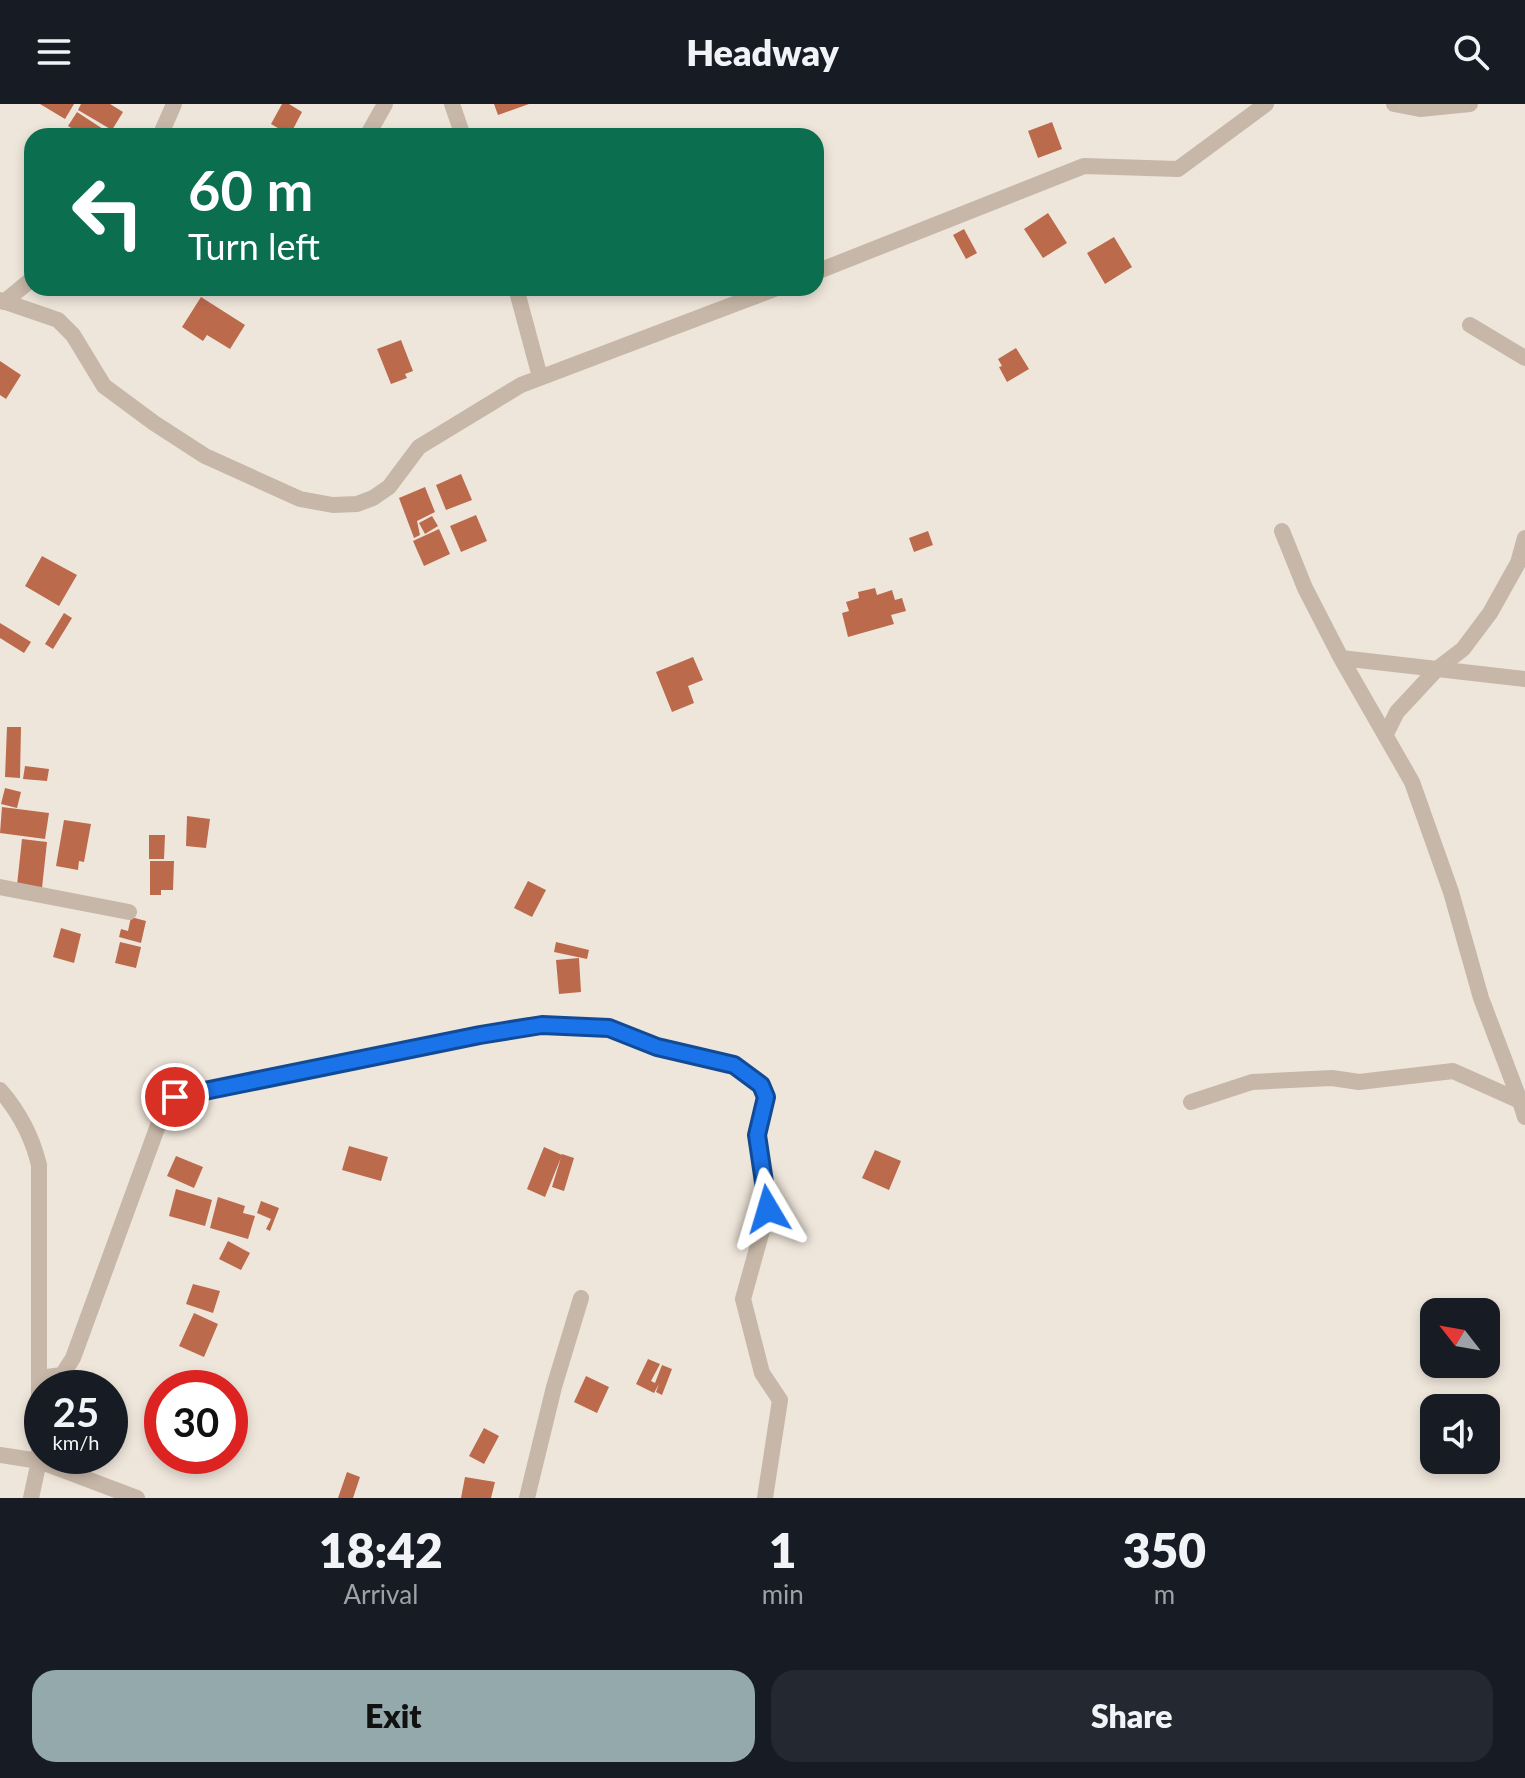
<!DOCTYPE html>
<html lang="en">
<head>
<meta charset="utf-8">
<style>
  :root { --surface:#171b24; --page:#242831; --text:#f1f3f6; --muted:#9ea1a6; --accent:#93a9ac }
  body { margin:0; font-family:Lato,sans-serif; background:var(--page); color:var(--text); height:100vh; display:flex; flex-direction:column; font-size:30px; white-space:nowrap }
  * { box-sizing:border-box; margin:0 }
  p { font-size:26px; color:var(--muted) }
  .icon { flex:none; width:44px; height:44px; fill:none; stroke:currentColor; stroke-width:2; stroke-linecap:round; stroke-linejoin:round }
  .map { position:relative; height:1394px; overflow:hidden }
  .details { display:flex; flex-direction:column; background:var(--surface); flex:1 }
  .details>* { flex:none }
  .top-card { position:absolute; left:24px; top:24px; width:800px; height:168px; border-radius:24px; box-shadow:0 4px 12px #0003; background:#0b6e4f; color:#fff; overflow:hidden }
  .needle { width:52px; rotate:301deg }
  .controls { position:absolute; left:1420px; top:1194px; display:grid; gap:16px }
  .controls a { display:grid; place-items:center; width:80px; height:80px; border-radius:16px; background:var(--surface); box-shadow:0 4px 12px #0003; font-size:40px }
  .speed { position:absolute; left:24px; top:1266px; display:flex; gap:16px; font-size:40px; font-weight:700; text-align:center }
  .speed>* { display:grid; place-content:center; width:104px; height:104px; border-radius:50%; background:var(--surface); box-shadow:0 4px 12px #0003; line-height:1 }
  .speed small { font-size:20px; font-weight:400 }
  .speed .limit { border:12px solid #d22; background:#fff; color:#111 }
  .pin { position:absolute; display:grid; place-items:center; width:68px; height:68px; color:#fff; margin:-34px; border:4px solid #fff; border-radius:50%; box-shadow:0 2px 8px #0007 }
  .me { position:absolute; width:88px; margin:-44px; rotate:353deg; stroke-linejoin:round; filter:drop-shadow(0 0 6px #0008) }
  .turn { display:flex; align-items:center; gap:28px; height:168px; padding:0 32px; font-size:36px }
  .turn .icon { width:104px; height:104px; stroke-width:2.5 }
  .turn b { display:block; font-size:56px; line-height:68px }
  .eta { display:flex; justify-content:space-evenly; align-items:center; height:136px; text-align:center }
  .eta b { font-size:48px; font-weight:800; line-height:56px }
  .primary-button { display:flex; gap:16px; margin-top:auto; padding:16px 32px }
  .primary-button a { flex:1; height:92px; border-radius:24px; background:var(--accent); color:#111; font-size:32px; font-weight:800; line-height:92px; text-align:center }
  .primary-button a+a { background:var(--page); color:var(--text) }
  header { display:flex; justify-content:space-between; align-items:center; height:104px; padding:0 32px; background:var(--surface); font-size:36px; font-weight:800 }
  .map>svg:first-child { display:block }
  .building { fill:#bc6a4c }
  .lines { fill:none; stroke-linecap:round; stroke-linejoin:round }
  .minor { stroke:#c7b7a8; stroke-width:16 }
  .route-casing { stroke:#114b97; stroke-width:20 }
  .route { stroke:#1a73e8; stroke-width:14 }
</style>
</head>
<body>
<header><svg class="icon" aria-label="menu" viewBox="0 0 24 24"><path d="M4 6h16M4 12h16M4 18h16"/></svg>Headway<svg class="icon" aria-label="search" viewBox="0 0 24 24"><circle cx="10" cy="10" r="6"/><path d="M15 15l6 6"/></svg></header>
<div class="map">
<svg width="1525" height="1394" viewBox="0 0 1525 1394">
  <rect width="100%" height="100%" fill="#efe6db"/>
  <path class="building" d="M 40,0 L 74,0 L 65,15 Z
    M 81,0 L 110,0 L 123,8 L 112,26 L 78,6 Z
    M 282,0 L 289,0 L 302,8 L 290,31 L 271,20 Z
    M 494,0 L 529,0 L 498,11 Z
    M 77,8 L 103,25 L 98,32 L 84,32 L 68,22 Z
    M 1052,18 L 1062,45 L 1038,54 L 1028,27 Z
    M 1048,109 L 1067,139 L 1043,154 L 1024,125 Z
    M 964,125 L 977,149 L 966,155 L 953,131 Z
    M 1114,133 L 1132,163 L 1105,180 L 1087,149 Z
    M 201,193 L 245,221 L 230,245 L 207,231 L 203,237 L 182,223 Z
    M 401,236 L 413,267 L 405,270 L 407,274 L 391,280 L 377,245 Z
    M 1016,244 L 1029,265 L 1007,278 L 999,263 L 1002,262 L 998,255 Z
    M 0,257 L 21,271 L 6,295 L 0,291 Z
    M 461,370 L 472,396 L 446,406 L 436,381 Z
    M 425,383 L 435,408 L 417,417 L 420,431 L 414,434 L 399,394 Z
    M 476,411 L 487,437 L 461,448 L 450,422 Z
    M 432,412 L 438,422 L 425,430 L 419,419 Z
    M 439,425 L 450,450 L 424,462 L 413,437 Z
    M 928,427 L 933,441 L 914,448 L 909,434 Z
    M 42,452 L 77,471 L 59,502 L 25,482 Z
    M 875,484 L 877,491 L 892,486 L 895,496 L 902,494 L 906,507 L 891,511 L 894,520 L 848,533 L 842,509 L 849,507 L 846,498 L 859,494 L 858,488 Z
    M 64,509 L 72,514 L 53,545 L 45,540 Z
    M 0,519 L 31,538 L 24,549 L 0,534 Z
    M 693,553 L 703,576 L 688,582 L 694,599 L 672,608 L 656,568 Z
    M 7,623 L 21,623 L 20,674 L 5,673 Z
    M 25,662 L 49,665 L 47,677 L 23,675 Z
    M 5,684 L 21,688 L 17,704 L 1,700 Z
    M 2,703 L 49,709 L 45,735 L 0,729 Z
    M 187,712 L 210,715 L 206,744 L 186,742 Z
    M 64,716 L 91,720 L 84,758 L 79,757 L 78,766 L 56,762 Z
    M 149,731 L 165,731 L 164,755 L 149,755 Z
    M 22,735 L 47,738 L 42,784 L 17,781 Z
    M 150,757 L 174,757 L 173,786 L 161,786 L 161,791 L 150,791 Z
    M 528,777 L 546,786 L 532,813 L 514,804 Z
    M 131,813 L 146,817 L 141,839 L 119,833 L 121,825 L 128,827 Z
    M 61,824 L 81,830 L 74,859 L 53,853 Z
    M 120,838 L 141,843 L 136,864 L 115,859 Z
    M 556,838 L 589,846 L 587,855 L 554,848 Z
    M 579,854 L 581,888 L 559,890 L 556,856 Z
    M 349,1042 L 388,1053 L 381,1077 L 342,1066 Z
    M 544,1043 L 562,1051 L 545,1093 L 527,1085 Z
    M 875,1046 L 901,1057 L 889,1086 L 862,1074 Z
    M 562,1050 L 574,1054 L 564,1087 L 552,1083 Z
    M 176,1052 L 203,1063 L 194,1084 L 167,1072 Z
    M 176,1085 L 212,1096 L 205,1122 L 169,1112 Z
    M 218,1093 L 245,1102 L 243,1109 L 255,1112 L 248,1135 L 210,1124 Z
    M 261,1097 L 279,1104 L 270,1127 L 266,1125 L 271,1115 L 257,1109 Z
    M 228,1137 L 250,1149 L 241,1166 L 219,1155 Z
    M 193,1180 L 220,1187 L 213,1209 L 186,1200 Z
    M 194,1209 L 218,1220 L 204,1253 L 179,1242 Z
    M 648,1255 L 660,1260 L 651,1277 L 655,1279 L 662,1261 L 672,1265 L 662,1291 L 656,1288 L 659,1280 L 654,1289 L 636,1280 Z
    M 586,1272 L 609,1283 L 597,1309 L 574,1298 Z
    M 484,1324 L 499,1332 L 484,1360 L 469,1352 Z
    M 347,1368 L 360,1373 L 353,1394 L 338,1394 Z
    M 465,1373 L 495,1378 L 491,1394 L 461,1394 Z"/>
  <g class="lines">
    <path class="minor" d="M 452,0 L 463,32
      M 1394,0 L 1420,5 L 1470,0
      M 160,32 L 174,0
      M 367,32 L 385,0
      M 816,168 L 1084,62 L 1178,65 L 1266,0
      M 516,184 L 540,273
      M 0,196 L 58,216 L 73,231 L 104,282 L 154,319 L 205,352 L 300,395 L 333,401 L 357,400 L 373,394 L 389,383 L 419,343 L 521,281 L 777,184
      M 4,198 L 32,175
      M 1470,221 L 1525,254
      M 1282,427 L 1305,484 L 1341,554 L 1412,678 L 1451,788 L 1481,894 L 1520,997 L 1525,1001
      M 1341,554 L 1525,575
      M 1386,630 L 1397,608 L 1437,565 L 1463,545 L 1490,509 L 1518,459 L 1525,434
      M 0,783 L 129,808
      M 0,986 C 20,1009 32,1032 39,1061 L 39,1357 L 31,1394
      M 1191,998 L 1252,978 L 1332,974 L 1359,978 L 1453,967 L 1520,997 L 1525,1013
      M 39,1274 L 62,1271 L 73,1254 L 164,1005 L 175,993 L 480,931 L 552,920 L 609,924 L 657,943 L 734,961 L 761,981 L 766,993 L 757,1031 L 768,1105 L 743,1195 L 762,1269 L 780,1296 L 765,1394
      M 0,1351 L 39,1357 L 137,1394
      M 527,1394 L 554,1283 L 581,1194"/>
  </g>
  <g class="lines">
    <g class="route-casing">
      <path id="route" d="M 175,993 L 480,931 L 542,921 L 609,924 L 657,943 L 734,961 L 761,981 L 766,993 L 757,1031 L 768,1105"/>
    </g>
    <use href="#route" class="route"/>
  </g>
</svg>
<div class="controls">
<a><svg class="needle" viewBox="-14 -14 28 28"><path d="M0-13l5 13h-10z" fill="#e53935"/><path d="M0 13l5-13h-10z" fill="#9ea1a6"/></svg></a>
<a><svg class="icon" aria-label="sound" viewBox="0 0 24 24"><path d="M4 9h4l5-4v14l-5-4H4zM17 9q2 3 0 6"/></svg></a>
</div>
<div class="speed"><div>25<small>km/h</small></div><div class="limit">30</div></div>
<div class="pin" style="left:175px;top:993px;background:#d93025"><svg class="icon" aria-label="arrive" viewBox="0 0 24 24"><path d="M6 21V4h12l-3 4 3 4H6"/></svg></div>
<svg class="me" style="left:768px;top:1105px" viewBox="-20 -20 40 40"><path d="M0-17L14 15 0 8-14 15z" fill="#1a73e8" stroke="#fff" stroke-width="4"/></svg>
<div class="top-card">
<div class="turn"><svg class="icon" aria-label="left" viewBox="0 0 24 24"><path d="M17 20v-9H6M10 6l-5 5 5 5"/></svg><div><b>60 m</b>Turn left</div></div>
</div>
</div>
<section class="details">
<div class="eta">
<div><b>18:42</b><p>Arrival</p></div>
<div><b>1</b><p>min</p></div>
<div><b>350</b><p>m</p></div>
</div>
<div class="primary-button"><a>Exit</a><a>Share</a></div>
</section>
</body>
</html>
